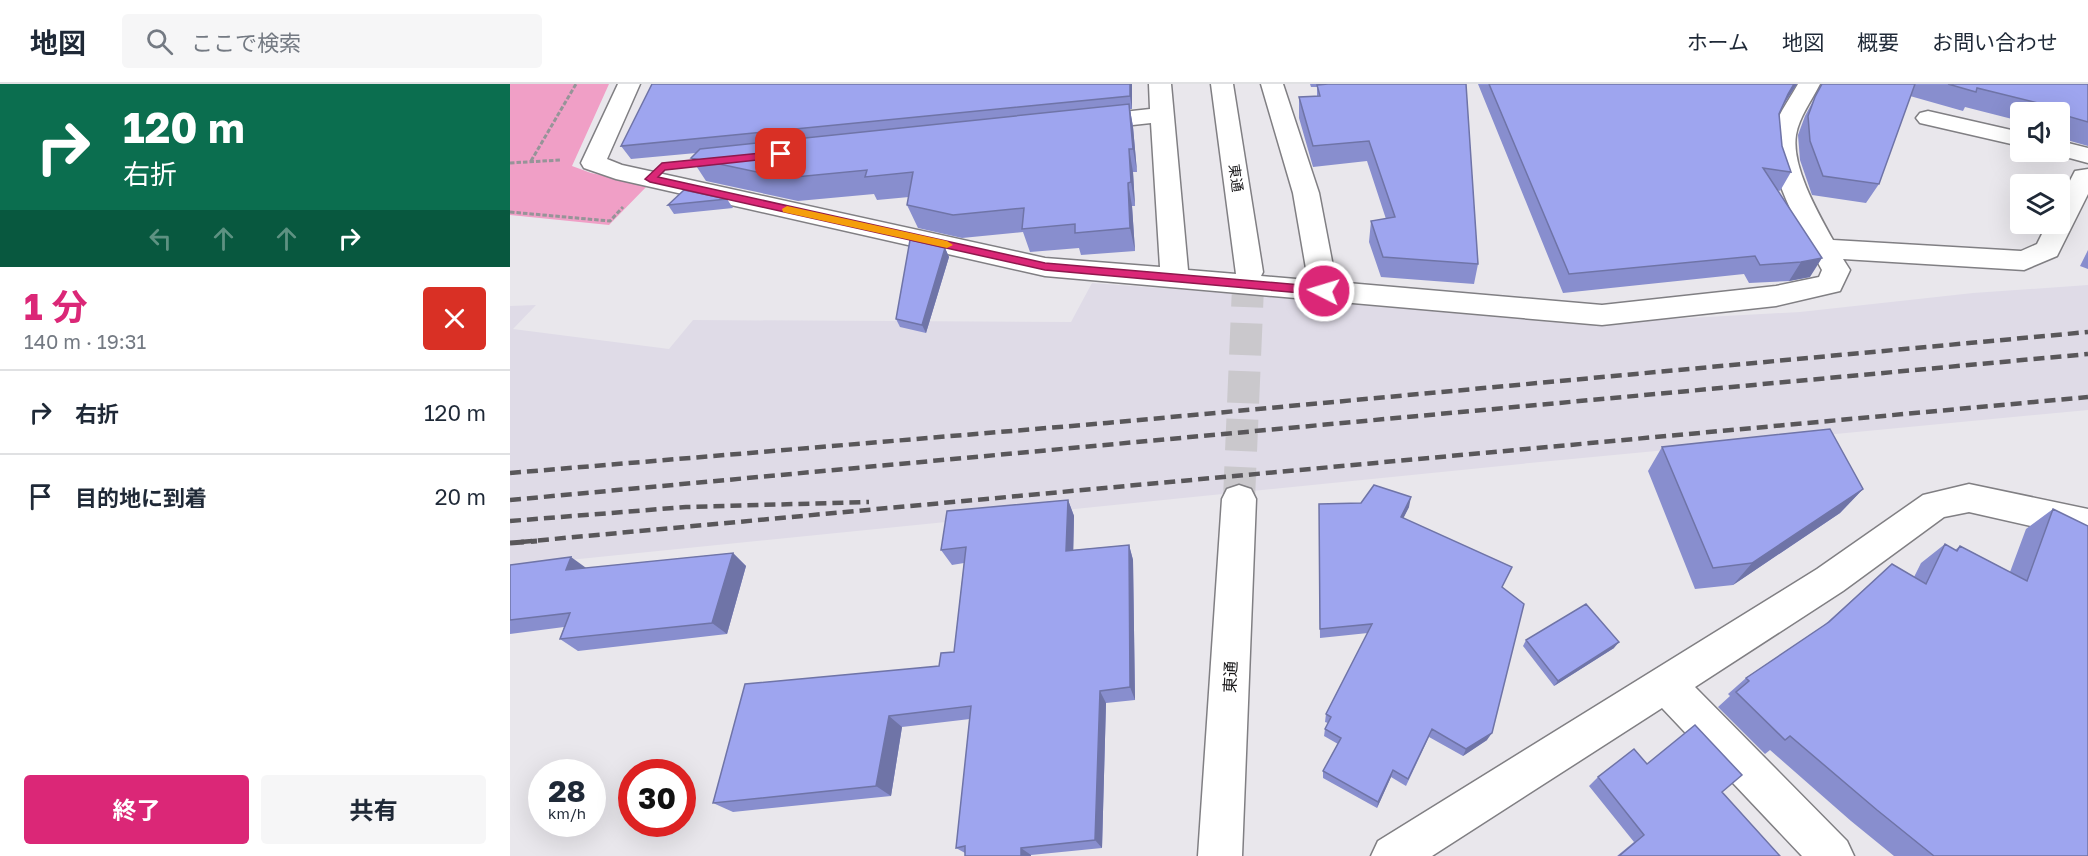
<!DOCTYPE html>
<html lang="ja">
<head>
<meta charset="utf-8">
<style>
  :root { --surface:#fff; --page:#f6f6f7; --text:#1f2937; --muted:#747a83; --line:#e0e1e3; --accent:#db2777 }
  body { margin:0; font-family:"Golos Text","Noto Sans JP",sans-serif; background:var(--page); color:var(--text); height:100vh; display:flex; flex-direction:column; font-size:22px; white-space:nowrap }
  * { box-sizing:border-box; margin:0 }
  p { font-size:20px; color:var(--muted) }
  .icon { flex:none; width:33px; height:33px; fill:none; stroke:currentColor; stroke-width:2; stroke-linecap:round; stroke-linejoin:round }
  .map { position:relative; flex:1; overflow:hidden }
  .side { display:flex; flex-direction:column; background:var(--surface); width:510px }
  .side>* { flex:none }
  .hud { background:#0b6e4f; color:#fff; overflow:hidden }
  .controls { position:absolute; left:1500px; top:18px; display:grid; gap:12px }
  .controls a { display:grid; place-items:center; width:60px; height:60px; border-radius:6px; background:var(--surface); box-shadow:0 6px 24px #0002; font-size:30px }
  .speed { position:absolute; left:18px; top:675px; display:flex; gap:12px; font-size:30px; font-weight:700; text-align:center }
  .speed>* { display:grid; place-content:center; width:78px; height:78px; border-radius:50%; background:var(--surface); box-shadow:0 6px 24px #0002; line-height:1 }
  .speed small { font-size:15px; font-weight:400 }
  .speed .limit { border:9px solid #d22; background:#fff; color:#111 }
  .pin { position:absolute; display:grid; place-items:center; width:51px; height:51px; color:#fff; margin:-26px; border-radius:12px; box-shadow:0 3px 9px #0006 }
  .me { position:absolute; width:66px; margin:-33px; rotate:275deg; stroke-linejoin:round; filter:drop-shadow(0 0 4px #0008) }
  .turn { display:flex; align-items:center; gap:21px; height:126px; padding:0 24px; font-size:27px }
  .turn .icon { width:78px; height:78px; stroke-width:2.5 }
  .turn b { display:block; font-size:42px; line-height:51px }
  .lanes { display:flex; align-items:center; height:57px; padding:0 24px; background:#0003; justify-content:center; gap:30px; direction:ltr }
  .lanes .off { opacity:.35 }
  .round { display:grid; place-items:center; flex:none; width:63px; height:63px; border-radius:6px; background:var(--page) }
  .headline { display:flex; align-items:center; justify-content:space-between; height:102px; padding:0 24px }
  h1 { font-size:36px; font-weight:700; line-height:45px; color:var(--accent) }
  .primary-button { display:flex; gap:12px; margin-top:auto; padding:12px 24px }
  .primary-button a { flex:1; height:69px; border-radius:6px; background:var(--accent); color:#fff; font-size:24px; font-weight:700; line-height:69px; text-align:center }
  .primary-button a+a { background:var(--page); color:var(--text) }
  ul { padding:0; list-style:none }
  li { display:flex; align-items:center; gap:18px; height:84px; padding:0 24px; border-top:2px solid var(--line) }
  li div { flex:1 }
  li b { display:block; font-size:22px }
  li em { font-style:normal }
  header { display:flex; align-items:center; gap:36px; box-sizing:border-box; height:84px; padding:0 30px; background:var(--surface); border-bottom:2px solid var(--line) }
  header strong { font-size:28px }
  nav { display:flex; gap:33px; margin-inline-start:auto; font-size:21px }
  .search { width:420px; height:54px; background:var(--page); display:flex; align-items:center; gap:15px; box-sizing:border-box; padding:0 21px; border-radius:6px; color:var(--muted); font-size:22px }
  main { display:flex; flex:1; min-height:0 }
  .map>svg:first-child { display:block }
  .built { fill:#dfdbe7 }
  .green { fill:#f09fc6 }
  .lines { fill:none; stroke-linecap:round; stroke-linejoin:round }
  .minor-tunnel-far1 { stroke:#cac8cc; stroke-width:26; stroke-dasharray:26 13; stroke-linecap:butt }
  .minor-tunnel { stroke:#cac8cc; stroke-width:32; stroke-dasharray:32 16; stroke-linecap:butt }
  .minor-casing { stroke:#807f83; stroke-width:3 }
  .path { stroke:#969498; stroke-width:3; stroke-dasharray:4.5 2; stroke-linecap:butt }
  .minor { fill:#fff; fill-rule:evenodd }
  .rail-far1 { stroke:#59575a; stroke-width:4.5; stroke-dasharray:11 6; stroke-linecap:butt }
  .rail { stroke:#59575a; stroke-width:5; stroke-dasharray:14 7; stroke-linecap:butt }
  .wall { fill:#888ece }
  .shaded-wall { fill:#6f74a7 }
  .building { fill:#9ea5ef; stroke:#6f74a7; stroke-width:1.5 }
  .route { fill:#db2777; stroke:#8e194d; stroke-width:1.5 }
  .slow { fill:#f59e0b }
  .labels { text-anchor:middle; stroke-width:4.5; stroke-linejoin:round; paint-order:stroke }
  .far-street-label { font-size:14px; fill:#19181a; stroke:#fff }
  .street-label { font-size:16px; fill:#19181a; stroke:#fff }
</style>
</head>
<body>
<header>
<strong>地図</strong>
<div class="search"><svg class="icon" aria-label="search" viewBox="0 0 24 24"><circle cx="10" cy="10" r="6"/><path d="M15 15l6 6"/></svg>ここで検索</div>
<nav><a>ホーム</a><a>地図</a><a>概要</a><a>お問い合わせ</a></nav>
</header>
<main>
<section class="side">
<div class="hud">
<div class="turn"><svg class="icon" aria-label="right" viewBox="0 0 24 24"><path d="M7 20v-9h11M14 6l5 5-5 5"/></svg><div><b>120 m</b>右折</div></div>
<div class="lanes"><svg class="icon off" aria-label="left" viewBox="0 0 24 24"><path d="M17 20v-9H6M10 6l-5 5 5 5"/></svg><svg class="icon off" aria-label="ahead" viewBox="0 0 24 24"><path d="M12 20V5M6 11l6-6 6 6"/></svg><svg class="icon off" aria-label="ahead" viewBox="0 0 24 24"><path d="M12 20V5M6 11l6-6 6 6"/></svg><svg class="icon" aria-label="right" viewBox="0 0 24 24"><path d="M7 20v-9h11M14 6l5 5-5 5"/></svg></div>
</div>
<div class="headline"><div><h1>1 分</h1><p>140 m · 19:31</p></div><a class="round" style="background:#d93025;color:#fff"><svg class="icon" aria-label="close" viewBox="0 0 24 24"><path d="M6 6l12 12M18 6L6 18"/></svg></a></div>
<ul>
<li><svg class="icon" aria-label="right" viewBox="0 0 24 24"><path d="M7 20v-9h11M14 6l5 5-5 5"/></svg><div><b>右折</b></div><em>120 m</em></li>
<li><svg class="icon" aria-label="arrive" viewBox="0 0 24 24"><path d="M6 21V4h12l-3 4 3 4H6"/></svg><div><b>目的地に到着</b></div><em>20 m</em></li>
</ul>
<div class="primary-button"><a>終了</a><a>共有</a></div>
</section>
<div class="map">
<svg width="1578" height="772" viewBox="0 0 1578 772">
  <rect width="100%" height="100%" fill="#e9e7ec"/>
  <path class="built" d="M 582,199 L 1105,238 L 1290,228 L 1463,209 L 1578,201 L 1578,326 L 1030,378 L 0,482 L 0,222 L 26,221 L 3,245 L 159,265 L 183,236 L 561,238 Z"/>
  <path class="green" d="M 0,0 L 99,0 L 62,82 L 81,89 L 138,101 L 99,141 L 0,131 Z"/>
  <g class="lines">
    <path class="minor-tunnel-far1" d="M 738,205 L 739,188"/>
    <path class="minor-tunnel" d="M 729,415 L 738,203"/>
    <g class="minor-casing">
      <path id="minor" d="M 108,0 L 130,0 L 97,75 L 112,81 L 535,174 L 650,183 L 641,39 L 577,46 L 569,44 L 565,39 L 569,34 L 577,32 L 640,25 L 639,0 L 661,0 L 678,186 L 726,190 L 701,0 L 723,0 L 753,188 L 751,192 L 798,196 L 783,109 L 751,0 L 773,0 L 809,109 L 826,198 L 1092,221 L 1266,202 L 1309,193 L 1312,186 C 1295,155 1254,84 1262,49 C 1267,32 1279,16 1288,0 L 1310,0 C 1302,16 1289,33 1286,51 C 1281,82 1308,129 1323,156 L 1511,167 L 1527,160 L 1537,140 L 1550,140 L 1550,116 L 1565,87 L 1578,85 L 1578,110 L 1547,172 L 1514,186 L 1333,175 L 1340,186 L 1330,207 L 1266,222 L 1092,241 L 535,192 L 106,95 L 74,84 L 71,79 Z
        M 1418,27 L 1510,48 L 1510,62 L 1410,39 L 1406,34 L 1410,29 Z
        M 1550,57 L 1578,64 L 1578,79 L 1541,69 L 1540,68 L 1550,68 Z
        M 1459,400 L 1578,425 L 1578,455 L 1459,428 L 1434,433 L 1333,507 L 1185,603 L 1337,757 L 1344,772 L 1292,772 L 1152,624 L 922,772 L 861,772 L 868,757 L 1307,485 L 1413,411 Z
        M 729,401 L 741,405 L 746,415 L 732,772 L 688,772 L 712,415 L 717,405 Z"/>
    </g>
    <path class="path" d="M 21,77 L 66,0
      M 0,79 L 50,76
      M 0,128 L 100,137 L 113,123"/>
    <use href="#minor" class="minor"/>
    <path class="rail-far1" d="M 0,389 L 597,339 L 1578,248
      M 0,416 L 1578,270
      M 0,437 L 176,423 L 359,418
      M 11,458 L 1578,313"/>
    <path class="rail" d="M 0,459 L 27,457"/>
  </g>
  <path class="wall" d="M 622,0 L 622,25 L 620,25 L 623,43 L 627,88 L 623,88 L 625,122 L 622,122 L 625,167 L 571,171 L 569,164 L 520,168 L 513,148 L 452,154 L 408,144 L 397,121 L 399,113 L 367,116 L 364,110 L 288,117 L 196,97 L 181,74 L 186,69 L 121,75 L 111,62 Z
    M 800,0 L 956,0 L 968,180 L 964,200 L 871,193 L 859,158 L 861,137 L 876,135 L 857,77 L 803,83 L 789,34 L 789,13 L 807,12 L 807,3 L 801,3 Z
    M 968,0 L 1287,0 L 1273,22 L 1269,30 L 1272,62 L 1281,88 L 1270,107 L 1268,106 L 1300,193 L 1279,197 L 1239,199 L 1234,190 L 1053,209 Z
    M 1312,0 L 1578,0 L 1578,62 L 1550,54 L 1550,28 L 1510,28 L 1510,37 L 1455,23 L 1453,27 L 1400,12 L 1369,100 L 1356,119 L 1302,111 L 1290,76 L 1288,51 L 1295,32 Z
    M 217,115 L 223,124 L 164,130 L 158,121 Z
    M 435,164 L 439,173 L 416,249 L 390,243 L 386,235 Z
    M 1578,166 L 1578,185 L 1570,182 Z
    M 1152,363 L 1353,405 L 1330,429 L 1223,501 L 1185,505 L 1138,387 Z
    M 558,416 L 564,432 L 563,466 L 619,461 L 623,476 L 625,616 L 596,619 L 592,764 L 521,771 L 455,769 L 446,764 L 460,635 L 392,643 L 381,712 L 223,728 L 203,719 L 429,582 L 444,568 L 454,479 L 442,481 L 431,466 Z
    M 809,420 L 899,423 L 893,434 L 993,504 L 977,656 L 953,672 L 919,653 L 896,702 L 881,693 L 867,724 L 813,694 L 813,687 L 828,660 L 814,652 L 815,645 L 818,639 L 815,638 L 816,630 L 858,549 L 810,554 Z
    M 1543,425 L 1578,772 L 1384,772 L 1341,737 L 1260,666 L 1255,670 L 1208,623 L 1220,612 L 1218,610 L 1236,594 L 1313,542 L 1382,480 L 1404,493 L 1411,479 L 1435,460 L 1445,466 L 1450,462 L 1500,488 L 1516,445 Z
    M 223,469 L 236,482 L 217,550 L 68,567 L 50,555 L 54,543 L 0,550 L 0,481 L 76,484 Z
    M 1016,556 L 1104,564 L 1044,602 L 1013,562 Z
    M 1137,680 L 1212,708 L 1270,772 L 1107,772 L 1124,758 L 1079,702 L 1088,693 Z"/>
  <path class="shaded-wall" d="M 620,0 L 622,0 L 622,25 L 620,12 Z
    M 1284,0 L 1287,0 L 1268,29 L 1278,10 Z
    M 619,20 L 623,43 L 627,88 L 623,65 Z
    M 619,65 L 623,88 L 625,122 L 621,98 Z
    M 618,99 L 622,122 L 625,167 L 620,144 Z
    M 435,164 L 439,173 L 416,249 L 412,241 Z
    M 1312,174 L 1300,193 L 1279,197 L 1291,178 Z
    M 1353,405 L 1330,429 L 1223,501 L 1242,479 Z
    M 901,413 L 899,423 L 889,443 L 891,433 Z
    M 558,416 L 564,432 L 563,482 L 556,467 Z
    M 619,461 L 623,476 L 625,616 L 620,603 Z
    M 223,469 L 236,482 L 217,550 L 202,539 Z
    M 61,473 L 79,486 L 56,486 Z
    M 1109,558 L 1104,564 L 1044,602 L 1048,597 Z
    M 590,607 L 596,619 L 592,764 L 585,756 Z
    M 379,632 L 392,643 L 381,712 L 366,702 Z
    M 982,649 L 977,656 L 953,672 L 956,665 Z
    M 883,686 L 881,693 L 867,724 L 868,718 Z
    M 511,764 L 521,771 L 521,772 L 511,772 Z"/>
  <path class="building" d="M 142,0 L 620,0 L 620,12 L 111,62 Z
    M 818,0 L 956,0 L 968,180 L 873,173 L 861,137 L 885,133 L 859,57 L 803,62 L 789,13 L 810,12 L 807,1 Z
    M 979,0 L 1284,0 L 1278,10 L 1269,30 L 1272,62 L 1281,88 L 1253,84 L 1312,174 L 1291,178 L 1250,181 L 1245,172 L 1059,190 Z
    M 1312,0 L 1405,0 L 1369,100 L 1313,92 L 1300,57 L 1298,32 L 1305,13 Z
    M 1438,0 L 1578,0 L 1578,38 L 1550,30 L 1550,28 L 1542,28 L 1535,27 L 1536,21 L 1467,4 L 1466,8 Z
    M 619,20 L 623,65 L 619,65 L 621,98 L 618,99 L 620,144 L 565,149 L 565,140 L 512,145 L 514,124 L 443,131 L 397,121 L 403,88 L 355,93 L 357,86 L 275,94 L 181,74 L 190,65 Z
    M 174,106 L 217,115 L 158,121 Z
    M 400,156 L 435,164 L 412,241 L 386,235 Z
    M 1320,345 L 1353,405 L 1242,479 L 1203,484 L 1152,363 Z
    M 864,401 L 901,413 L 891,433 L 1002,483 L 992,503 L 1014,520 L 982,649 L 956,665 L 922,645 L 898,695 L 883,686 L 868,718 L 813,687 L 831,654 L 815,645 L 821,633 L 816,630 L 862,540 L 810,545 L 809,420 L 851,419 Z
    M 558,416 L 556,467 L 619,461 L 620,603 L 590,607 L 585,756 L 511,764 L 511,772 L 455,772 L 455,762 L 446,764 L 461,622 L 379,632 L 366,702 L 203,719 L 235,600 L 429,582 L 431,569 L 444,568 L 456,463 L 431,466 L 437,427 Z
    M 1543,425 L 1578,442 L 1578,772 L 1424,772 L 1367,726 L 1280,652 L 1275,656 L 1226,608 L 1239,597 L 1236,594 L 1319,538 L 1382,480 L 1416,500 L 1435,460 L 1447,467 L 1450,462 L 1517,497 Z
    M 223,469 L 202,539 L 50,555 L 60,529 L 0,536 L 0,481 L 61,473 L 56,486 Z
    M 1076,520 L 1109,558 L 1048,597 L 1016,556 Z
    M 1185,641 L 1232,691 L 1212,708 L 1270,772 L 1109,772 L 1134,751 L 1088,693 L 1124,665 L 1137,680 Z"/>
  <path class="route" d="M 271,67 L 276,70 L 275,73 L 155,86 L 148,93 L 535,179 L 814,203 L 820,207 L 814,211 L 535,186 L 140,98 L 135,95 L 152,79 Z"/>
  <path class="slow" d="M 277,122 L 437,157 L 443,161 L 437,164 L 273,128 L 272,125 Z"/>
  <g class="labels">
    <g class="far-street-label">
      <text transform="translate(726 94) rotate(82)" y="5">東通</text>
    </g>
    <g class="street-label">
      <text transform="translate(720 593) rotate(-87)" y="6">東通</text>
    </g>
  </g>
</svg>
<div class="controls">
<a><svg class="icon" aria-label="sound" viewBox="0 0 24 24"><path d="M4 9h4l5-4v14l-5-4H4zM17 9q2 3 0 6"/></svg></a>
<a><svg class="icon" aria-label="layers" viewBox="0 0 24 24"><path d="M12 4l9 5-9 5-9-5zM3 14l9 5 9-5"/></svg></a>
</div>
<div class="speed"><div>28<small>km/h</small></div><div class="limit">30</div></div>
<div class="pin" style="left:271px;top:70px;background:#d93025"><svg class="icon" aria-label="arrive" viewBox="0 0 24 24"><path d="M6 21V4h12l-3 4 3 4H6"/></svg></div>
<svg class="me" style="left:814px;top:207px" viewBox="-20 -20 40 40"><circle r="17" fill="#db2777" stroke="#fff" stroke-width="3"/><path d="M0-11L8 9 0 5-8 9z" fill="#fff"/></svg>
</div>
</main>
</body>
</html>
